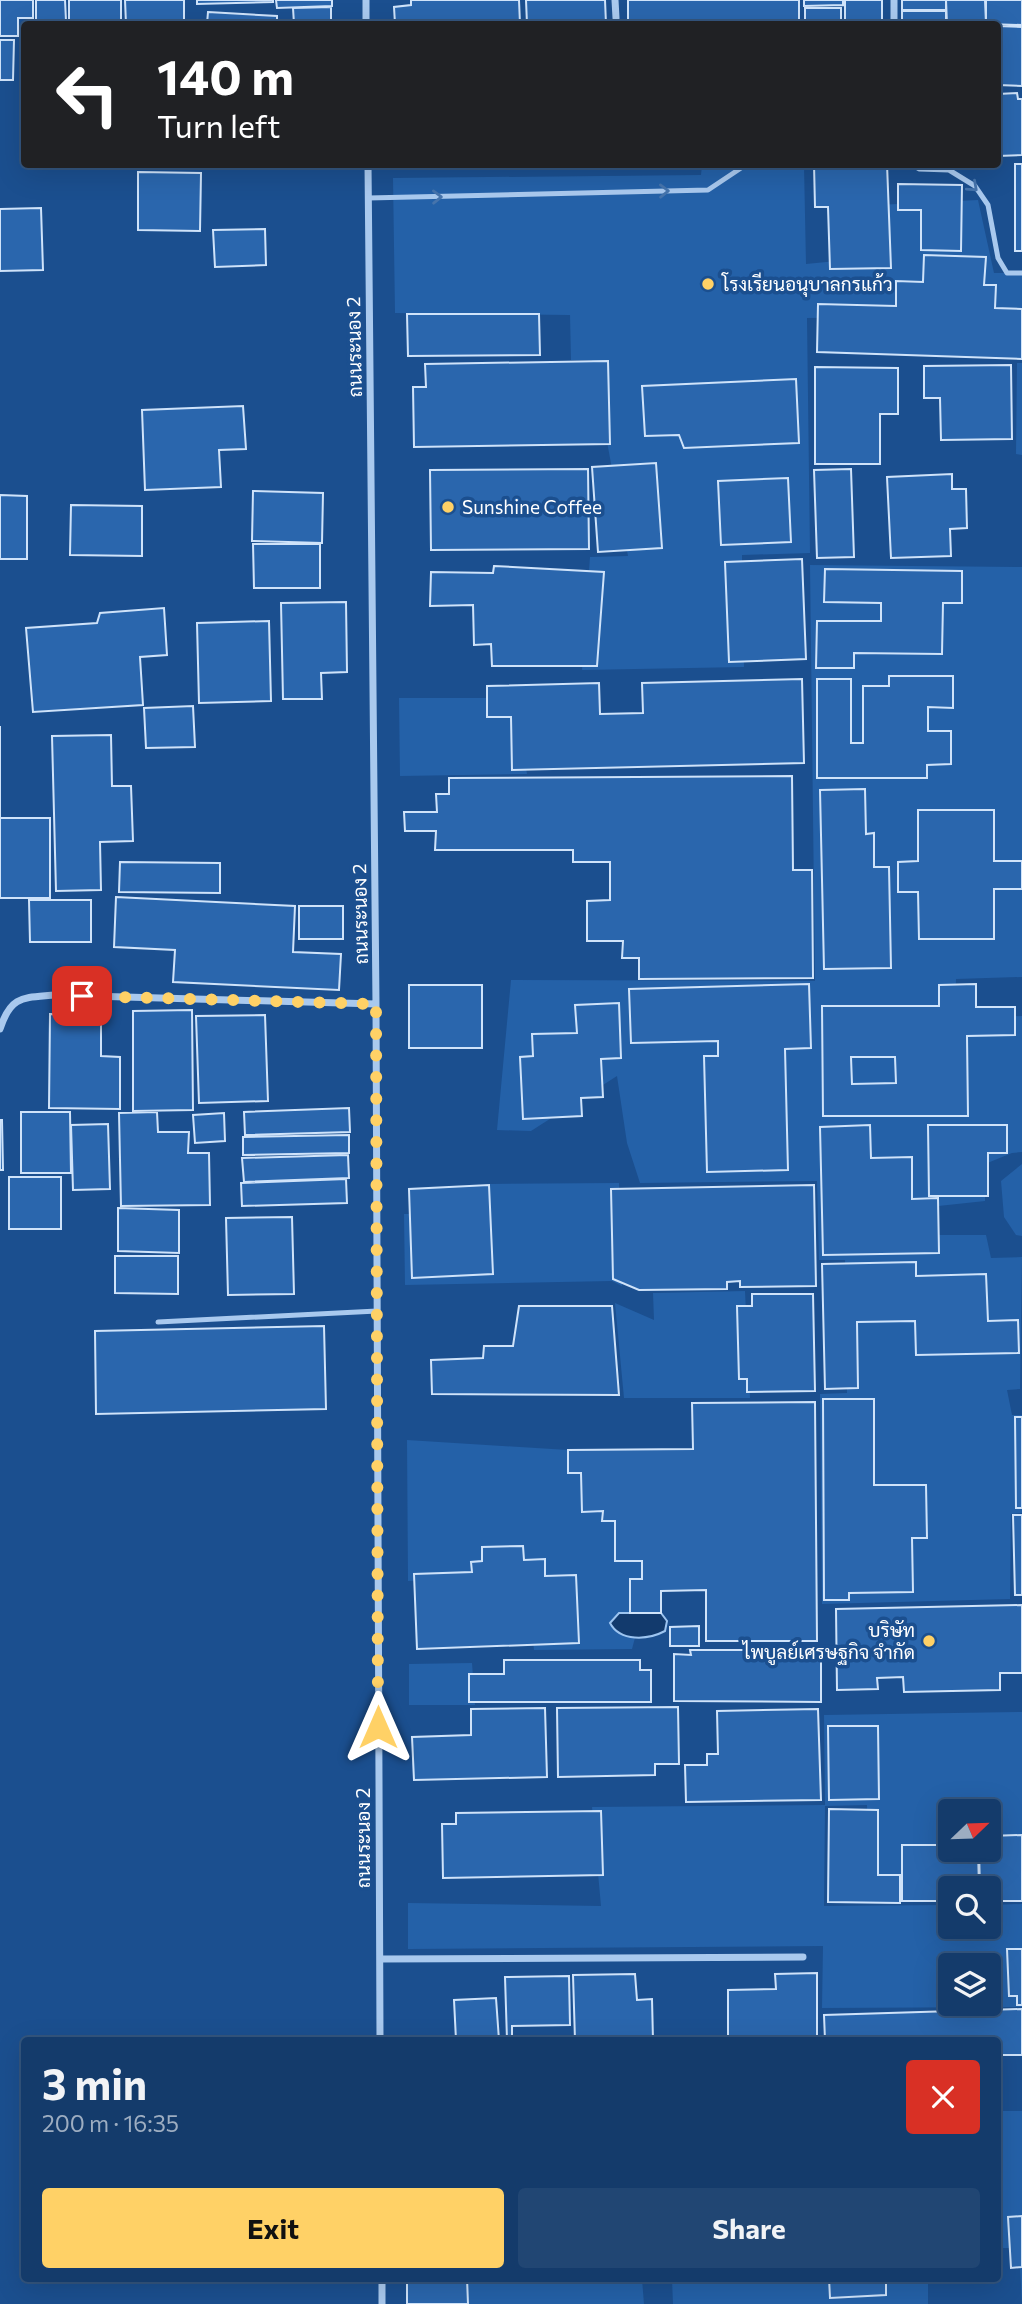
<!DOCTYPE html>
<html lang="en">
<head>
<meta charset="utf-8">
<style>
  :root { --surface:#143b6b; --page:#214673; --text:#f1f3f6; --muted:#9dadc1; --line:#33557e; --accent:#ffd166 }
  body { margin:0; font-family:Commissioner,Sarabun,sans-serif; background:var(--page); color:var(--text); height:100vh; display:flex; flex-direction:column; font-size:26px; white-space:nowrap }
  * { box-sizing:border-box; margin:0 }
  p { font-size:23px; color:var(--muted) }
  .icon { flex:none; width:38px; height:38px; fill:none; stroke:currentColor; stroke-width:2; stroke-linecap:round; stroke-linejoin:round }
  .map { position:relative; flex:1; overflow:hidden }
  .details { position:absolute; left:21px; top:2037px; width:980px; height:245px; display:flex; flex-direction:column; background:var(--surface); border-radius:7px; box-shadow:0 7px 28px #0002,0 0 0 2px var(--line) }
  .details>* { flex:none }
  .banner { position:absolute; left:21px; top:21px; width:980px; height:147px; border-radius:7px; box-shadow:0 7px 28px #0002,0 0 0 2px var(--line); background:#202124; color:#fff; overflow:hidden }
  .needle { width:46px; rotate:67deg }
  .tools { position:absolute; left:938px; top:1799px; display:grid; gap:14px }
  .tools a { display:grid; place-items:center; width:63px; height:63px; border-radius:7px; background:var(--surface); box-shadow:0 7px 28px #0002,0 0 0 2px var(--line); font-size:35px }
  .pin { position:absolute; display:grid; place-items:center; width:60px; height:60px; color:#fff; margin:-30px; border-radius:14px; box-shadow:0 4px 10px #0006 }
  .me { position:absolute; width:77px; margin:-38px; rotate:0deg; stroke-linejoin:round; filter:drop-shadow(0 0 5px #0008) }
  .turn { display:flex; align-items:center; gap:24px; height:147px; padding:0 21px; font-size:32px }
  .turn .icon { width:91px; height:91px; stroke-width:2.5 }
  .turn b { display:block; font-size:49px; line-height:60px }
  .round { display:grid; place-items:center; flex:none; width:74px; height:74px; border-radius:7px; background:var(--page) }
  .overview { display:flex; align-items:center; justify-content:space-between; height:119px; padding:0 21px }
  h1 { font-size:42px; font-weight:700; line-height:52px }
  .button { display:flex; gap:14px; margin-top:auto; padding:14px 21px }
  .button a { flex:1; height:80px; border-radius:7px; background:var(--accent); color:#111; font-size:28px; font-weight:700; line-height:80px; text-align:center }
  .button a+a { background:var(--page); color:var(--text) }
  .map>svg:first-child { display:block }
  .green { fill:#2461a8; fill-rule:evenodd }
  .water { fill:#123a6d; stroke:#9cc4f0; stroke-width:2 }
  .building { fill:#2a66ad; stroke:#cfe3fa; stroke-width:2; fill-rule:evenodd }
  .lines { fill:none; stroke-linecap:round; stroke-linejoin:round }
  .service { stroke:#a9c9ee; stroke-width:5 }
  .minor { stroke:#a9c9ee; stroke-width:7 }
  .oneway { stroke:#4674ac }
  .route { stroke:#ffd166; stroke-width:12; stroke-dasharray:0 21.6 }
  .poi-dot { fill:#ffd166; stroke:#1b4f8f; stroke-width:2.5 }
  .labels { text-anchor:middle; stroke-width:7; stroke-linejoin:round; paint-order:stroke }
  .poi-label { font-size:19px; fill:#fff; stroke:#1b4f8f; text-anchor:start }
  .street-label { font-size:19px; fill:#fff; stroke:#1b4f8f }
</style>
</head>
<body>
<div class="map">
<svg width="1022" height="2304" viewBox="0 0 1022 2304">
  <rect width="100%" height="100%" fill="#1b4f8f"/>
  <path class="green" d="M 702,165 L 804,165 L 806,264 L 877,257 L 877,205 L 978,200 L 994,273 L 1022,273 L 1022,352 L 959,316 L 807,318 L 810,553 L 742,555 L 744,667 L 582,670 L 590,557 L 628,556 L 592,360 L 571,360 L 570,315 L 395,313 L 393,178 L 701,175 Z
    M 1017,363 L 1022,363 L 1022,455 L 1016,454 Z
    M 810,565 L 1022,567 L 1022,977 L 956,979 L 955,1018 L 1022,1016 L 1022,1152 L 1012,1153 L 985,1164 L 985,1201 L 929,1207 L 928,1235 L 986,1235 L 991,1258 L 1022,1257 L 1020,1389 L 1007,1390 L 1012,1415 L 1022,1415 L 1022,1513 L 1011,1514 L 1010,1599 L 822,1604 L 820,1394 L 847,1393 L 845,1260 L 819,1260 L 817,1181 L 640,1183 L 627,1143 L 617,1076 L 531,1131 L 497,1130 L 511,980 L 815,981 Z
    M 399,698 L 515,698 L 527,774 L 400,776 Z
    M 1022,1164 L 1022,1236 L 1016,1235 L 1004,1217 L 1001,1181 Z
    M 619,1183 L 622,1286 L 612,1281 L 405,1285 L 404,1214 L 490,1213 L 489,1184 Z
    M 745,1291 L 750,1398 L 624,1398 L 615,1303 L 654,1320 L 653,1293 Z
    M 407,1440 L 568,1450 L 659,1548 L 632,1649 L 534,1650 L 525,1574 L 408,1581 Z
    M 472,1663 L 475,1705 L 409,1705 L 409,1664 Z
    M 1022,1712 L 1022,1858 L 868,1881 L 867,1805 L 825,1806 L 824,1906 L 950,1905 L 950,1927 L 989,1927 L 989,1905 L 1022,1904 L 1022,2007 L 822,2008 L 823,1946 L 408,1949 L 408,1903 L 601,1906 L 592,1807 L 825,1805 L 824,1715 ZM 950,1811 L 989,1811 L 989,1850 L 950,1850 ZM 950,1965 L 989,1965 L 989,2004 L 950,2004 Z
    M 998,2111 L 1022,2111 L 1022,2304 L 1019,2248 L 998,2248 Z
    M 407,2279 L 642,2279 L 644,2304 L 407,2304 Z
    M 672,2279 L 928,2279 L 928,2304 L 673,2304 Z"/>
  <path class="water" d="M 619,1613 L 661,1613 L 667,1621 L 665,1631 C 648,1640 620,1642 610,1623 Z"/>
  <path class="building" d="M 0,0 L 33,0 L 33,18 L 18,18 L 18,36 L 0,36 Z
    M 36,0 L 65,0 L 66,21 L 36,22 Z
    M 69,0 L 121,0 L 121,24 L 69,24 Z
    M 125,0 L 184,0 L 184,24 L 126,24 Z
    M 197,0 L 273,0 L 273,2 L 197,4 Z
    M 276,0 L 332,0 L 332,6 L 277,8 Z
    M 411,0 L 519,0 L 520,24 L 395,24 L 394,7 L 411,5 Z
    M 526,0 L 605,0 L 606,24 L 527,24 Z
    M 628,0 L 799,0 L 799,24 L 628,24 Z
    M 804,0 L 843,0 L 843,5 L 804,6 Z
    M 845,0 L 882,0 L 882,24 L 845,24 Z
    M 902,0 L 946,0 L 946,10 L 902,10 Z
    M 946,0 L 985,0 L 986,24 L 947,24 Z
    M 986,0 L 1022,0 L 1022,25 L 986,24 Z
    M 331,7 L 331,24 L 294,24 L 293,8 Z
    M 805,8 L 841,8 L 841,24 L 805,24 Z
    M 902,11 L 946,11 L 946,24 L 902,24 Z
    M 208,12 L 277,16 L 277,24 L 207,24 Z
    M 998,26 L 1022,27 L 1022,86 L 998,85 Z
    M 0,40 L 14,40 L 13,80 L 0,80 Z
    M 1017,93 L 1018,99 L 1022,99 L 1022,155 L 998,156 L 998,94 Z
    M 152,164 L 212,164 L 212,167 L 152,167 Z
    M 425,164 L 492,164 L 492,168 L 425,169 Z
    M 499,164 L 597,164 L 597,165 L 499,167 Z
    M 814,164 L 887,164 L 891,268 L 830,269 L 828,207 L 815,207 Z
    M 1015,164 L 1022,164 L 1022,251 L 1015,251 Z
    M 138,172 L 201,173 L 200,231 L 138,230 Z
    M 898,184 L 962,185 L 961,251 L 921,250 L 921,210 L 898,210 Z
    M 41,208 L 43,270 L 0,271 L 0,209 Z
    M 265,229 L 266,265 L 215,267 L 213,230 Z
    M 924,255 L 986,257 L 984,285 L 996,285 L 995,308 L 1022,309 L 1022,359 L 817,352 L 818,304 L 896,306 L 896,281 L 923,282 Z
    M 407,314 L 539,314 L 540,355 L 408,356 Z
    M 608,361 L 610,444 L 414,447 L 413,387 L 426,387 L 425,364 Z
    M 1011,365 L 1012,439 L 941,440 L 940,398 L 924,398 L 924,366 Z
    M 815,367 L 898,368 L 898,414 L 880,414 L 880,464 L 815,464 Z
    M 796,379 L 799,443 L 684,448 L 679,435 L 645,436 L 642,386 Z
    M 243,406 L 246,449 L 219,450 L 221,487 L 145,490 L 142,410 Z
    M 656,463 L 662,548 L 598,552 L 592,467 Z
    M 588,469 L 589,549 L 431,550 L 430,470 Z
    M 851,469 L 854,557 L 817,558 L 814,470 Z
    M 952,474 L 952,489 L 966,489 L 967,528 L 950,529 L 951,556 L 891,558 L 887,477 Z
    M 788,478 L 791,542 L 721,545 L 718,481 Z
    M 253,491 L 323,493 L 322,543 L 252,541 Z
    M 0,495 L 27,496 L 27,559 L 0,559 Z
    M 71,505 L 142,506 L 142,556 L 70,555 Z
    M 253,544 L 320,544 L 320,588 L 254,588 Z
    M 802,559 L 806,659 L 729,662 L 725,562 Z
    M 494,566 L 604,572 L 597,666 L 492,666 L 491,644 L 474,645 L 473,605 L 430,606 L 431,572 L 493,573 Z
    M 825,569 L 962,571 L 962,603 L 943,603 L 942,654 L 854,653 L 854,668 L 816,668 L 817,621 L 881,621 L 881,603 L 824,602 Z
    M 346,602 L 347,672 L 321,673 L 322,699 L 283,699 L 281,603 Z
    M 164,608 L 167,655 L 140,657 L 143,705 L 33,712 L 26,628 L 97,623 L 100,613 Z
    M 269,621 L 271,701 L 199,703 L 197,623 Z
    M 889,676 L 953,676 L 953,708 L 928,707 L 928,731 L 951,731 L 951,764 L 927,765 L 927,778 L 817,778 L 817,679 L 851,679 L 851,743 L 863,743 L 863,686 L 889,686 Z
    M 802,679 L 804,763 L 512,770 L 511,717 L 487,717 L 487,686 L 599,683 L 600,714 L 643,713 L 642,683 Z
    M 193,706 L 195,747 L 146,748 L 144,708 Z
    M 0,726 L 0,818 L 50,818 L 50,898 L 0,898 Z
    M 111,735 L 112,786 L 131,786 L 133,841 L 100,842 L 101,890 L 56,891 L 52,736 Z
    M 792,776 L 793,870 L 812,870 L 813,978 L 639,979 L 639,958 L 622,958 L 623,941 L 587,941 L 587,901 L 610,900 L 610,862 L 573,862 L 573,850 L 435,850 L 436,831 L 405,831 L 404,812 L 437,812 L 436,794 L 449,794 L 449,778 Z
    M 865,789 L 866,834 L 874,833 L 874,867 L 889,867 L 891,968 L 824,969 L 820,790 Z
    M 918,810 L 994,810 L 994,861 L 1022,861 L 1022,889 L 994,889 L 994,939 L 919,939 L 918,892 L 898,892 L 898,862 L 918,861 Z
    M 120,862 L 220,863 L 220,893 L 119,892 Z
    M 116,897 L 295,906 L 293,952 L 341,954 L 339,990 L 173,982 L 175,950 L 114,947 Z
    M 29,900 L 91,900 L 91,942 L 30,942 Z
    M 299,906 L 343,906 L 343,939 L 299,939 Z
    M 809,984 L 811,1048 L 785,1049 L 788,1170 L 707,1172 L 704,1056 L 718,1056 L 718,1041 L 631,1043 L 629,989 Z
    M 976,984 L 976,1007 L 1015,1007 L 1015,1035 L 967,1036 L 968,1116 L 823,1116 L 822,1006 L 939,1006 L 939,985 ZM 851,1057 L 895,1057 L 896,1083 L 852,1084 Z
    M 409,985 L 482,985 L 482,1048 L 409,1048 Z
    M 619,1003 L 621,1058 L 601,1059 L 603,1097 L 581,1098 L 582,1116 L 523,1119 L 520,1057 L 533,1056 L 532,1034 L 577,1033 L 575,1005 Z
    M 192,1010 L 193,1110 L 133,1111 L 133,1011 Z
    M 50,1014 L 101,1015 L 101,1056 L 120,1057 L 120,1109 L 49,1108 Z
    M 265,1015 L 268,1101 L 199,1103 L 196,1016 Z
    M 349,1108 L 350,1132 L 245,1135 L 244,1112 Z
    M 21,1112 L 70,1112 L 71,1173 L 21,1173 Z
    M 157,1112 L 158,1132 L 189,1132 L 188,1153 L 209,1153 L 210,1205 L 121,1206 L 119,1113 Z
    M 224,1113 L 225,1141 L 195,1143 L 193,1115 Z
    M 0,1120 L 2,1120 L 3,1170 L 0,1170 Z
    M 108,1124 L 110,1189 L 73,1190 L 71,1125 Z
    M 870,1125 L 871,1158 L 912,1157 L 912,1199 L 938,1198 L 939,1253 L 823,1255 L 820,1127 Z
    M 928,1125 L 1007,1125 L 1007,1153 L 988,1153 L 988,1196 L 929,1196 Z
    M 349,1135 L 349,1153 L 243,1155 L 243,1137 Z
    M 348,1155 L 349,1178 L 244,1182 L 242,1158 Z
    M 9,1177 L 61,1177 L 61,1229 L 9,1229 Z
    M 346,1179 L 347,1203 L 242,1206 L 241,1183 Z
    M 489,1185 L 493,1274 L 412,1278 L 409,1189 Z
    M 814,1185 L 816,1286 L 740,1287 L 740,1281 L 727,1282 L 727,1289 L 639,1290 L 613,1279 L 611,1189 Z
    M 118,1208 L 179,1210 L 179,1253 L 118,1251 Z
    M 292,1217 L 294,1294 L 228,1295 L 226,1218 Z
    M 115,1256 L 178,1256 L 178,1294 L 115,1293 Z
    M 916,1262 L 916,1276 L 986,1274 L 988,1321 L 1018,1320 L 1019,1353 L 916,1355 L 915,1321 L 857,1322 L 858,1388 L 825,1389 L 822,1264 Z
    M 752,1294 L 813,1294 L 815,1391 L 747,1392 L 747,1379 L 739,1379 L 737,1306 L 752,1306 Z
    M 519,1306 L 612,1306 L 619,1395 L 432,1394 L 431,1360 L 483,1358 L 484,1346 L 513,1346 Z
    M 324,1326 L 326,1409 L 96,1414 L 95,1331 Z
    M 823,1399 L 874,1399 L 874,1485 L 926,1485 L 927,1538 L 912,1538 L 913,1592 L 849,1593 L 849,1600 L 824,1600 Z
    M 815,1402 L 817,1641 L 706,1641 L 706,1590 L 661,1591 L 661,1613 L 630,1613 L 630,1579 L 642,1579 L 642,1561 L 615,1561 L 615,1521 L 602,1521 L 603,1511 L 582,1512 L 581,1473 L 568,1473 L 568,1450 L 693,1449 L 692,1403 Z
    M 1015,1417 L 1022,1417 L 1022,1508 L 1016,1508 Z
    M 1013,1515 L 1022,1515 L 1022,1595 L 1015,1595 Z
    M 523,1546 L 524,1560 L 545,1559 L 545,1576 L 576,1575 L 579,1643 L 417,1649 L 414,1574 L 472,1572 L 471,1562 L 482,1561 L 482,1547 Z
    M 1022,1605 L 1022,1673 L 1000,1673 L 1000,1690 L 904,1692 L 903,1677 L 877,1678 L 878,1689 L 837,1690 L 836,1609 Z
    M 699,1626 L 699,1646 L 670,1646 L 670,1627 Z
    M 690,1650 L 821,1650 L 821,1702 L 674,1701 L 674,1654 L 691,1655 Z
    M 504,1660 L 640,1660 L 640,1670 L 651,1670 L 651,1702 L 469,1702 L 469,1674 L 504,1674 Z
    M 678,1707 L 679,1764 L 655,1764 L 655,1775 L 558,1777 L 557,1708 Z
    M 545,1708 L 547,1777 L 414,1780 L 412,1737 L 471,1735 L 471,1709 Z
    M 818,1709 L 821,1800 L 686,1802 L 685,1765 L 707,1765 L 707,1754 L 718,1754 L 717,1711 Z
    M 828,1726 L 878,1726 L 879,1799 L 829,1800 Z
    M 829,1809 L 878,1810 L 878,1875 L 900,1875 L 900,1903 L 828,1902 Z
    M 601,1811 L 603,1875 L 443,1878 L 442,1824 L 456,1824 L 456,1813 Z
    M 1022,1835 L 1022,1901 L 989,1901 L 989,1888 L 980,1888 L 979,1850 L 989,1850 L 989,1836 Z
    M 902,1845 L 950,1845 L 950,1850 L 978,1850 L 979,1888 L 950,1888 L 950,1901 L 902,1901 Z
    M 1007,1949 L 1022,1949 L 1022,2005 L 1017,2005 L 1017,1996 L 1009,1996 Z
    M 817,1973 L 817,2040 L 728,2040 L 728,1990 L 776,1989 L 775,1974 Z
    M 635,1974 L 637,2000 L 652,1999 L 653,2040 L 575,2040 L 573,1975 Z
    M 569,1976 L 570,2025 L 512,2026 L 512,2040 L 507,2040 L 505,1977 Z
    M 496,1998 L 499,2040 L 456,2040 L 454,2000 Z
    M 1022,2009 L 1022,2055 L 998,2055 L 998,2040 L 825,2040 L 824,2015 Z
    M 1022,2216 L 1022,2267 L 1011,2268 L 1008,2217 Z
    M 407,2278 L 467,2278 L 468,2304 L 407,2304 Z
    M 829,2278 L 886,2278 L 886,2295 L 830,2298 Z"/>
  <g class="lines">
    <path class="service" d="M 911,164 L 919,169 L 949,170 L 975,186 L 988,205 L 998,258 L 1007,273 L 1022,273
      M 368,198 L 708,190 L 747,164
      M 158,1322 L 377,1311"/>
    <path class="minor" d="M 366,0 L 366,24
      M 615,0 L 616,18
      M 894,24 L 894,0
      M 368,164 L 376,1004 L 380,2040
      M 0,1029 C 11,995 23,998 55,995 L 376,1004
      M 380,1959 L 803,1957
      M 382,2278 L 382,2304"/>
  </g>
  <defs><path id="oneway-chevron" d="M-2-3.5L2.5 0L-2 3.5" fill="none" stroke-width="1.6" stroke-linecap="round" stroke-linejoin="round" transform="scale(1.75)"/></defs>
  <g class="oneway">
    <use href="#oneway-chevron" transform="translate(973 187) rotate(42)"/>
    <use href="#oneway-chevron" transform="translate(664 191) rotate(-1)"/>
    <use href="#oneway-chevron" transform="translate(437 197) rotate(-1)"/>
  </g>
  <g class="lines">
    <path class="route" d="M 82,996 L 376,1004 L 378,1727"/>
  </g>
  <g class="poi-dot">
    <circle cx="708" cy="284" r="7"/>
    <circle cx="448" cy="507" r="7"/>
    <circle cx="929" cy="1641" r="7"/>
  </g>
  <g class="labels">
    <g class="poi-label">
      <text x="722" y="291">โรงเรียนอนุบาลกรแก้ว</text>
      <text x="462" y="514">Sunshine Coffee</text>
      <text x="915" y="1637" text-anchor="end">บริษัท<tspan x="915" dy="22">ไพบูลย์เศรษฐกิจ จำกัด</tspan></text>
    </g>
    <g class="street-label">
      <text transform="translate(354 347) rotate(-91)" y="7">ถนนระนอง 2</text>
      <text transform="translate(360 914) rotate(-91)" y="7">ถนนระนอง 2</text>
      <text transform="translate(363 1838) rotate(-90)" y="7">ถนนระนอง 2</text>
    </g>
  </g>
</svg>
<div class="tools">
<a><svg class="needle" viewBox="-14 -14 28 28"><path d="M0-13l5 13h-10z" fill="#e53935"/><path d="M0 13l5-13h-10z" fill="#9dadc1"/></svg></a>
<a><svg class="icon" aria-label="search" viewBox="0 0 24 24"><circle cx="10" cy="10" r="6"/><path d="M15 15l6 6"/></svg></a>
<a><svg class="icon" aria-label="layers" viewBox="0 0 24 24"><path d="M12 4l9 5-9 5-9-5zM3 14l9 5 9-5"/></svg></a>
</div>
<div class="pin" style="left:82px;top:996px;background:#d93025"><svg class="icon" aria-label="arrive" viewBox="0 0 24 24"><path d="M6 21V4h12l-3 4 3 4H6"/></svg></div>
<svg class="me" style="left:378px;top:1727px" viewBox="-20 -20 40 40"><path d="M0-17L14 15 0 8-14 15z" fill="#ffd166" stroke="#fff" stroke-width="4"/></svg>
<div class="banner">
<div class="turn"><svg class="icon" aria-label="left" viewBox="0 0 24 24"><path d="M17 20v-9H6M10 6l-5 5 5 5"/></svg><div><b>140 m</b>Turn left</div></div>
</div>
<section class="details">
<div class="overview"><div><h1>3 min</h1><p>200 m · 16:35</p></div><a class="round" style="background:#d93025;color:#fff"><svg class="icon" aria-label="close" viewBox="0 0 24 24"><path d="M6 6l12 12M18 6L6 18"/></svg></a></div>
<div class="button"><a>Exit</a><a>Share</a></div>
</section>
</div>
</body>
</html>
